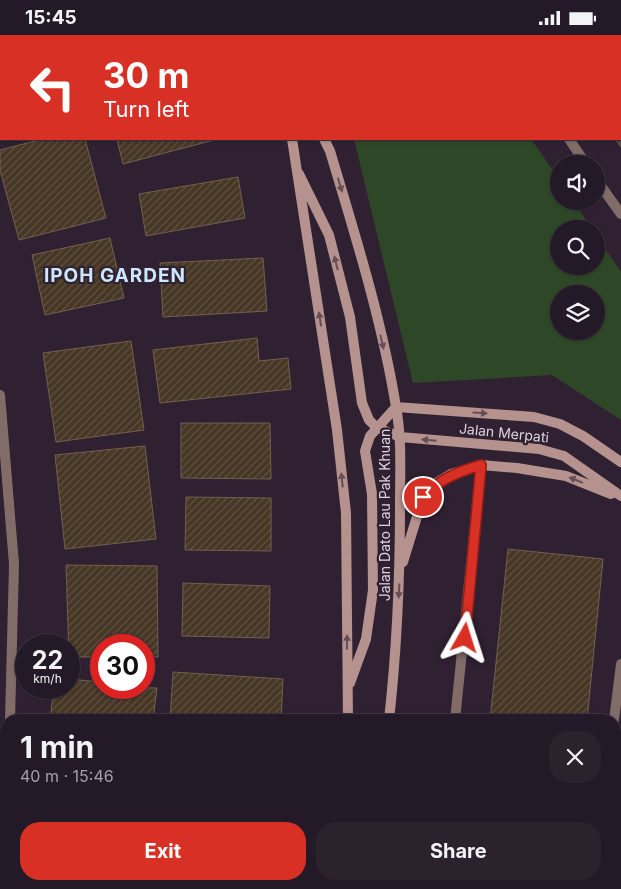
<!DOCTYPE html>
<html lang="en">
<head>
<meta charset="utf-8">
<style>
  :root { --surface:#241926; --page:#2c222e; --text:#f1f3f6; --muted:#a3a0a7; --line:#413843; --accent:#d93025 }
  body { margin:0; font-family:Inter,sans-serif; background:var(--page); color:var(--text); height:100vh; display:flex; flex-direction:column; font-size:19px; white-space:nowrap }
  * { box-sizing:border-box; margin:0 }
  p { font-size:16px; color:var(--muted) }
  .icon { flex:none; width:28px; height:28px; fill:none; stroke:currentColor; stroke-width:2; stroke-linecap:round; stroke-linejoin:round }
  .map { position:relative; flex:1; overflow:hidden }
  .sheet { position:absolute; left:0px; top:679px; width:621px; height:176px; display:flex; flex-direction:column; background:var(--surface); border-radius:20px 20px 0 0; box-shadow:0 1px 4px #0004,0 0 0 1px var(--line) }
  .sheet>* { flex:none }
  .banner { position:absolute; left:0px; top:0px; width:621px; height:105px; box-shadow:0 1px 4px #0004,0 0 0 1px var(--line); background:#d93025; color:#fff; overflow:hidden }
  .controls { position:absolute; left:550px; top:120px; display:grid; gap:10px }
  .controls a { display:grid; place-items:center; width:55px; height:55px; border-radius:50%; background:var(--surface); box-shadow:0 1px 4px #0004,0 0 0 1px var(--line); font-size:25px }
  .speed { position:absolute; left:15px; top:599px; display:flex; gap:10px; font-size:25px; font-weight:700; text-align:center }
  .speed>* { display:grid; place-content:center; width:65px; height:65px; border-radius:50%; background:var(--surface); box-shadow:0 1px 4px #0004,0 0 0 1px var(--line); line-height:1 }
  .speed small { font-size:12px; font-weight:400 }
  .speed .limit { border:8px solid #d22; background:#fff; color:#111 }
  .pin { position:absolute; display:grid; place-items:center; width:42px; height:42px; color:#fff; margin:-21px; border:2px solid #fff; border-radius:50%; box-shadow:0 1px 5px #0007 }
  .me { position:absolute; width:55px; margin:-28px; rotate:6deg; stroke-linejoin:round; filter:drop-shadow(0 0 4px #0008) }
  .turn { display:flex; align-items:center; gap:18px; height:105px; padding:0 20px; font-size:22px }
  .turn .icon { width:65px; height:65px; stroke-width:2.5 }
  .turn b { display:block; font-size:35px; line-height:42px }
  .round { display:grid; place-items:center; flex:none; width:52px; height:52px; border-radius:20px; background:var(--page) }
  .head { display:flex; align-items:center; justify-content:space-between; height:85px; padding:0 20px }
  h1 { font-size:30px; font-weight:700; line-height:38px }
  .primary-button { display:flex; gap:10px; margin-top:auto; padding:10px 20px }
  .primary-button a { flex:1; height:58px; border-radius:20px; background:var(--accent); color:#fff; font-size:20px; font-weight:700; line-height:58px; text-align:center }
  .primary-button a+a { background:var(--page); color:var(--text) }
  .status { display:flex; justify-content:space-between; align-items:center; height:35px; padding:0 25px; background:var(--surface); direction:ltr }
  .status svg { height:14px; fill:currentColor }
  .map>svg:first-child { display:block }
  .green { fill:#2e4827; fill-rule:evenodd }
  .building { fill:url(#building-hatch); stroke:#72604d }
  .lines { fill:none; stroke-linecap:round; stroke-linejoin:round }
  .lane { stroke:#816c68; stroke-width:10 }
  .street { stroke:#816c68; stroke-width:10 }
  .secondary { stroke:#b5928d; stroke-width:10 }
  .oneway { fill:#654e56 }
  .route-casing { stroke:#8d1f18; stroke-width:12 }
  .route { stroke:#d93025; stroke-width:9 }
  .labels { text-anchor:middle; stroke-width:4.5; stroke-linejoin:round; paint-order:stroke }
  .street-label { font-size:14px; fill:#ded4df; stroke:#302132 }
  .district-label { font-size:19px; font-weight:bold; letter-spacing:1px; fill:#cce8fc; stroke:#302132 }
</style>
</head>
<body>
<div class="status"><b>15:45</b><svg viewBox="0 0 49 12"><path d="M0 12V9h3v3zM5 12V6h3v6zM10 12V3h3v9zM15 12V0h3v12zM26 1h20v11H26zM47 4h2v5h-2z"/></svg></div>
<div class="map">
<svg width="621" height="854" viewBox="0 0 621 854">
  <defs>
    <pattern id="building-hatch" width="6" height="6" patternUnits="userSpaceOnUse" patternTransform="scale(1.25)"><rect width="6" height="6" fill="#463624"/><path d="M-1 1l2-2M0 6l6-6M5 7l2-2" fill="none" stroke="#605243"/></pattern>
  </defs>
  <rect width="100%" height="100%" fill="#302132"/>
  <path class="green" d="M 317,0 L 461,0 L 462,1 L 318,1 Z
    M 354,104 L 531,104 L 559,144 L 559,166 L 573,166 L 592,194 L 559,194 L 559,231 L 596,231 L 596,200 L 621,237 L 621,385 L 552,340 L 413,348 ZM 559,259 L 596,259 L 596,296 L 559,296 Z"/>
  <path class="building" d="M 0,0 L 49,1 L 1,1 L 1,89 Z
    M 73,0 L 182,0 L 182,1 L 73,1 Z
    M 556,0 L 621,0 L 621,45 L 620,1 Z
    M 620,86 L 621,86 L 621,112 L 615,104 L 620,104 Z
    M 43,104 L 85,104 L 106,183 L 19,205 L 0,135 L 0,115 Z
    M 117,104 L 214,104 L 214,105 L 123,129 Z
    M 238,142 L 245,183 L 146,201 L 139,159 Z
    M 110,203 L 124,263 L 45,280 L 32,220 Z
    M 263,223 L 267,276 L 163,282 L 160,228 Z
    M 257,303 L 259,326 L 288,323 L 291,354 L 160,368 L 153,315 Z
    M 131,306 L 144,395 L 56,407 L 43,318 Z
    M 181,388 L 270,388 L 271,444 L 181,443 Z
    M 145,411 L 156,504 L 65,514 L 55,420 Z
    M 186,462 L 271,463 L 271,516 L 185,515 Z
    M 508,514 L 603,524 L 587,685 L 490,685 Z
    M 66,530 L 157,531 L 158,622 L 144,622 L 144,610 L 101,610 L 101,622 L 69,622 Z
    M 183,548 L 270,551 L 269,603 L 182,601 Z
    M 173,637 L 283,644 L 281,685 L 170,685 Z
    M 69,644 L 101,647 L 101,652 L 157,653 L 153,685 L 50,685 L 54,652 L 69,652 Z
    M 621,713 L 621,854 L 606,854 L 606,849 L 615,849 L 615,768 Z
    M 125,849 L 143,849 L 143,852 Z
    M 162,849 L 293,849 L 293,854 L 244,854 Z
    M 474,849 L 570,849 L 570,854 L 473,854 Z"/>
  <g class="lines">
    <path class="lane" d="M 614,685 L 621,629
      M 591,854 L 592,849"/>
    <path class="street" d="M 497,0 L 498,1
      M 569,104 L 586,129
      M 596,144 L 621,179
      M 0,360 L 14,529 L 10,685
      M 455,685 L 481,430
      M 0,797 L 6,760
      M 434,854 L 435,849"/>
    <path class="secondary" d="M 277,0 L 277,1
      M 292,104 L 337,395 L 346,478 L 348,685
      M 324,104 L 330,116 C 355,200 382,285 396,372 C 402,404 400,437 400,470 C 400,542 397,613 389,685
      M 299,139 L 329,200 L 350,282 L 362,368 L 369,385 L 376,392 L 400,402 L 539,414 L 564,421 L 621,461
      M 403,527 L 423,462 L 436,448 L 451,439 L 481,430 L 517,433 L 566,441 L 611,459
      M 350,648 L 366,604 L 373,555 L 372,459 L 365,416 L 370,401 L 396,372 L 534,382 L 560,389 L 583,401 L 621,427
      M 348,854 L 349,849"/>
  </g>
  <defs><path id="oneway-solid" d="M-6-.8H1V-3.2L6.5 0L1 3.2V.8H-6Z" transform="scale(1.25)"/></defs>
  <g class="oneway">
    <use href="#oneway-solid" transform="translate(340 150) rotate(73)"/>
    <use href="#oneway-solid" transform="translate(336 228) rotate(-104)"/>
    <use href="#oneway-solid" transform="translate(320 284) rotate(-99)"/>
    <use href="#oneway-solid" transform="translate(382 307) rotate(77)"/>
    <use href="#oneway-solid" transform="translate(480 378) rotate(4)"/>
    <use href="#oneway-solid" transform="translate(429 405) rotate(-175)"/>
    <use href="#oneway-solid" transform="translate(342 445) rotate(-96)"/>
    <use href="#oneway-solid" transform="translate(576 445) rotate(-158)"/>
    <use href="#oneway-solid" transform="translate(399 556) rotate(93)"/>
    <use href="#oneway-solid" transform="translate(347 607) rotate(-90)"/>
  </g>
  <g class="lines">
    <g class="route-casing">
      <path id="route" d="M 423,462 C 440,444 457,437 481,430 L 465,603"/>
    </g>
    <use href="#route" class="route"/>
  </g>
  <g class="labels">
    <g class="street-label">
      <text transform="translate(504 398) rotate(6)" y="5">Jalan Merpati</text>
      <text transform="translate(385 480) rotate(-90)" y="5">Jalan Dato Lau Pak Khuan</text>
    </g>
    <g class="district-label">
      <text x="115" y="247">IPOH GARDEN</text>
    </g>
  </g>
</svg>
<div class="controls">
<a><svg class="icon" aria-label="sound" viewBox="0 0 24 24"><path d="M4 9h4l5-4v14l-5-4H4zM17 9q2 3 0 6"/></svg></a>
<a><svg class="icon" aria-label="search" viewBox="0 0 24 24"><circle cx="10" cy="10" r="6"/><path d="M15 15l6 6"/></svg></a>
<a><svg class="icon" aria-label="layers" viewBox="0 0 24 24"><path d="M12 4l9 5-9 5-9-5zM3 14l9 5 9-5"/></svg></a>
</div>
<div class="speed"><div>22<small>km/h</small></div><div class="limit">30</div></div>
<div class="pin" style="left:423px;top:462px;background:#d93025"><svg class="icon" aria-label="arrive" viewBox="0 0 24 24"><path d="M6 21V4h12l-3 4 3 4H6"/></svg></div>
<svg class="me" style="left:465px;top:603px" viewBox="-20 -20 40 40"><path d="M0-17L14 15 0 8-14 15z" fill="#d93025" stroke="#fff" stroke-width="4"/></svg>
<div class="banner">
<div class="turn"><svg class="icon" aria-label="left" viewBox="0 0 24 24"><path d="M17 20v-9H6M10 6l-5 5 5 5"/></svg><div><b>30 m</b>Turn left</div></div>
</div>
<section class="sheet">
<div class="head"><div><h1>1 min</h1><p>40 m · 15:46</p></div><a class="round"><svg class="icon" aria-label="close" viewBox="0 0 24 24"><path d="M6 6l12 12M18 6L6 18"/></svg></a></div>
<div class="primary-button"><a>Exit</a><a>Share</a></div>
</section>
</div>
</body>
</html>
